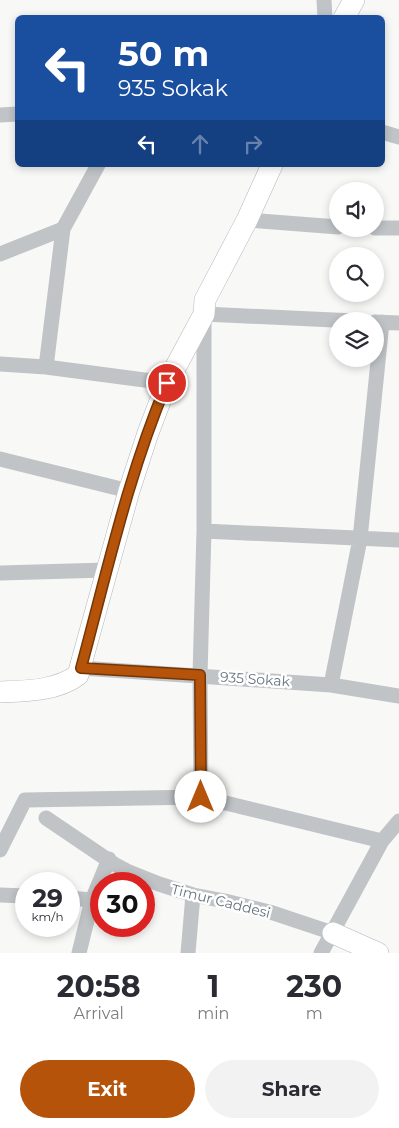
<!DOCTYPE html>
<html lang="en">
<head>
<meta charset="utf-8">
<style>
  :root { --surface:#fff; --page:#f2f2f3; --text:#2b2b33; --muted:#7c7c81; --accent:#b45309 }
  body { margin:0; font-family:Montserrat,sans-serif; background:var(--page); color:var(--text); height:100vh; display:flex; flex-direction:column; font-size:19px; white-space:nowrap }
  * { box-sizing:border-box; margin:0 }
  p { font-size:16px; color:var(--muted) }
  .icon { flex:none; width:28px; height:28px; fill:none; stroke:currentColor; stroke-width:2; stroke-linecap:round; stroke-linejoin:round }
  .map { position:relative; height:953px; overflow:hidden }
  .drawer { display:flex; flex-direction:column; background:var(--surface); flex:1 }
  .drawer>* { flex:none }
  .hud { position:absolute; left:15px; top:15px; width:370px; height:152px; border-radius:8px; box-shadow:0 2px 8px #0003; background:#1a4fa0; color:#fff; overflow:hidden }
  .tools { position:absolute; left:329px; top:182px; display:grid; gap:10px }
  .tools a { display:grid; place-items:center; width:55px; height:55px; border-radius:50%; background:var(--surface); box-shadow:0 2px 8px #0003; font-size:25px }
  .speed { position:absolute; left:15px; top:872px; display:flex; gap:10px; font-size:25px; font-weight:700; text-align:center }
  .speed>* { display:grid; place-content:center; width:65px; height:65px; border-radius:50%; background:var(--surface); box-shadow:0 2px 8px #0003; line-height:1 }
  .speed small { font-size:12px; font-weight:400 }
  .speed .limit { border:8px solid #d22; background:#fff; color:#111 }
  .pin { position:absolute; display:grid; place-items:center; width:42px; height:42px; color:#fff; margin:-21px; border:2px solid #fff; border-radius:50%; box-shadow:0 1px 5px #0007 }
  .me { position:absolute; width:55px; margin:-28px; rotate:0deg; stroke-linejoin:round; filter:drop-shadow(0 0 4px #0008) }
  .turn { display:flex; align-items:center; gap:18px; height:105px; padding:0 20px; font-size:22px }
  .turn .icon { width:65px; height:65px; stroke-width:2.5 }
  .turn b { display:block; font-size:35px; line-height:42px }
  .lanes { display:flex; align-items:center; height:48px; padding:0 20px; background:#0003; justify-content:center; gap:25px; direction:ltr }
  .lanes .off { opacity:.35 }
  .eta { display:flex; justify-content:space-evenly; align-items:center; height:85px; text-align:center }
  .eta b { font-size:30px; font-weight:700; line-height:35px }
  .button { display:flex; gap:10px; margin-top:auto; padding:10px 20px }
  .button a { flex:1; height:58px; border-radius:30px; background:var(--accent); color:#fff; font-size:20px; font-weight:700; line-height:58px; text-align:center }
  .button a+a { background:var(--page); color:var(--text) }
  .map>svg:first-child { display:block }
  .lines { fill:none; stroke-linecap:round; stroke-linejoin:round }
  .secondary-casing { stroke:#b2b8bc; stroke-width:22 }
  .street { stroke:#c0c4c7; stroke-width:15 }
  .secondary { stroke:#fff; stroke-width:21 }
  .route-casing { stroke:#753606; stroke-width:12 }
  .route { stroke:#b45309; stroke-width:9 }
  .labels { text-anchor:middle; stroke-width:5; stroke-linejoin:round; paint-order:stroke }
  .street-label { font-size:14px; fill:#66747f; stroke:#fff }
</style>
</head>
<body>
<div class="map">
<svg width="399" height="953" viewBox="0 0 399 953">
  <rect width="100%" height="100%" fill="#f8f8f6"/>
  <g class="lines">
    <g class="secondary-casing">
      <path id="secondary" d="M 344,18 L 354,0
        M 0,692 C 27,691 56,691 78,675 L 129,491 L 148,433 L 167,383 L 204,314 L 205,300 L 247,220 L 272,165
        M 333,933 L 378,953"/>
    </g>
    <path class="street" d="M 324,0 L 325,18
      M 0,115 L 18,114
      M 382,132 L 399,137
      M 247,220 L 338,227
      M 375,228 L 399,228
      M 0,254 L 63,229
      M 375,322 L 399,323
      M 0,364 L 46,367 L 167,383
      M 46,367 L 63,229 L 98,165
      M 0,459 L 129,491
      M 204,531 L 399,540
      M 0,573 L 107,570
      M 81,668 L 331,685 L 399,696
      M 331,685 L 360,539 L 382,322
      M 201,797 L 200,675 L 204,531 L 204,314 L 355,321
      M 46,818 L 114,864 L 129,872 L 159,884 L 193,895 L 225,901 L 273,913 L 333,933
      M 0,850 L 25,800 L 201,797 L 382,841
      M 0,895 L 26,896
      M 69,898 L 92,900
      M 79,953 L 92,900 L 109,859
      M 188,953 L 193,895
      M 321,953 L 382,841 L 399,821"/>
    <use href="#secondary" class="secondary"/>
  </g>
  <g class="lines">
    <g class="route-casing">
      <path id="route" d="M 167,383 C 128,475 107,572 81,668 L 200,675 L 201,797"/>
    </g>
    <use href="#route" class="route"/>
  </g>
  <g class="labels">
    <g class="street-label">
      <text transform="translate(255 679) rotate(4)" y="5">935 Sokak</text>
      <text transform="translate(221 901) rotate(14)" y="5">Timur Caddesi</text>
    </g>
  </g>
</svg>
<div class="tools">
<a><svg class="icon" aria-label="sound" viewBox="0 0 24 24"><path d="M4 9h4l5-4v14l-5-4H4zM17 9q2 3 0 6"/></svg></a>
<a><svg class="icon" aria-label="search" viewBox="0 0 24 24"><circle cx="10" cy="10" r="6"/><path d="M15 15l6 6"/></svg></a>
<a><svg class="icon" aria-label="layers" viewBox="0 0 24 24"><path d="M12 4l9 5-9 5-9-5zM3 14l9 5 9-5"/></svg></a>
</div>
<div class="speed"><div>29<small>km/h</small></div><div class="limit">30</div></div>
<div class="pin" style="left:167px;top:383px;background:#d93025"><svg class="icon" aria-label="arrive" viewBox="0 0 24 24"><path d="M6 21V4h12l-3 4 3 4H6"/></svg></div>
<svg class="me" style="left:201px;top:797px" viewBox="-20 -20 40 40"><circle r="19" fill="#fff"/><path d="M0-13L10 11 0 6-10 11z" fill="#b45309"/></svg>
<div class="hud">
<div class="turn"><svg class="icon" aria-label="left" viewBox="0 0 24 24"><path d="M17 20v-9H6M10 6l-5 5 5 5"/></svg><div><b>50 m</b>935 Sokak</div></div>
<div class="lanes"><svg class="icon" aria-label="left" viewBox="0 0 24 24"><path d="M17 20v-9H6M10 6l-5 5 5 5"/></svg><svg class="icon off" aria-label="ahead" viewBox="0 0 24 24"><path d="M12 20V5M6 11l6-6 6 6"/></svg><svg class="icon off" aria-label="right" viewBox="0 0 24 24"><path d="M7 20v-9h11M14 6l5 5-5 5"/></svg></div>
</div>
</div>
<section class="drawer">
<div class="eta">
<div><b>20:58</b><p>Arrival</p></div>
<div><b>1</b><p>min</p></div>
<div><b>230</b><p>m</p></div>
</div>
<div class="button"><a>Exit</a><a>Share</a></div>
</section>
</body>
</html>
